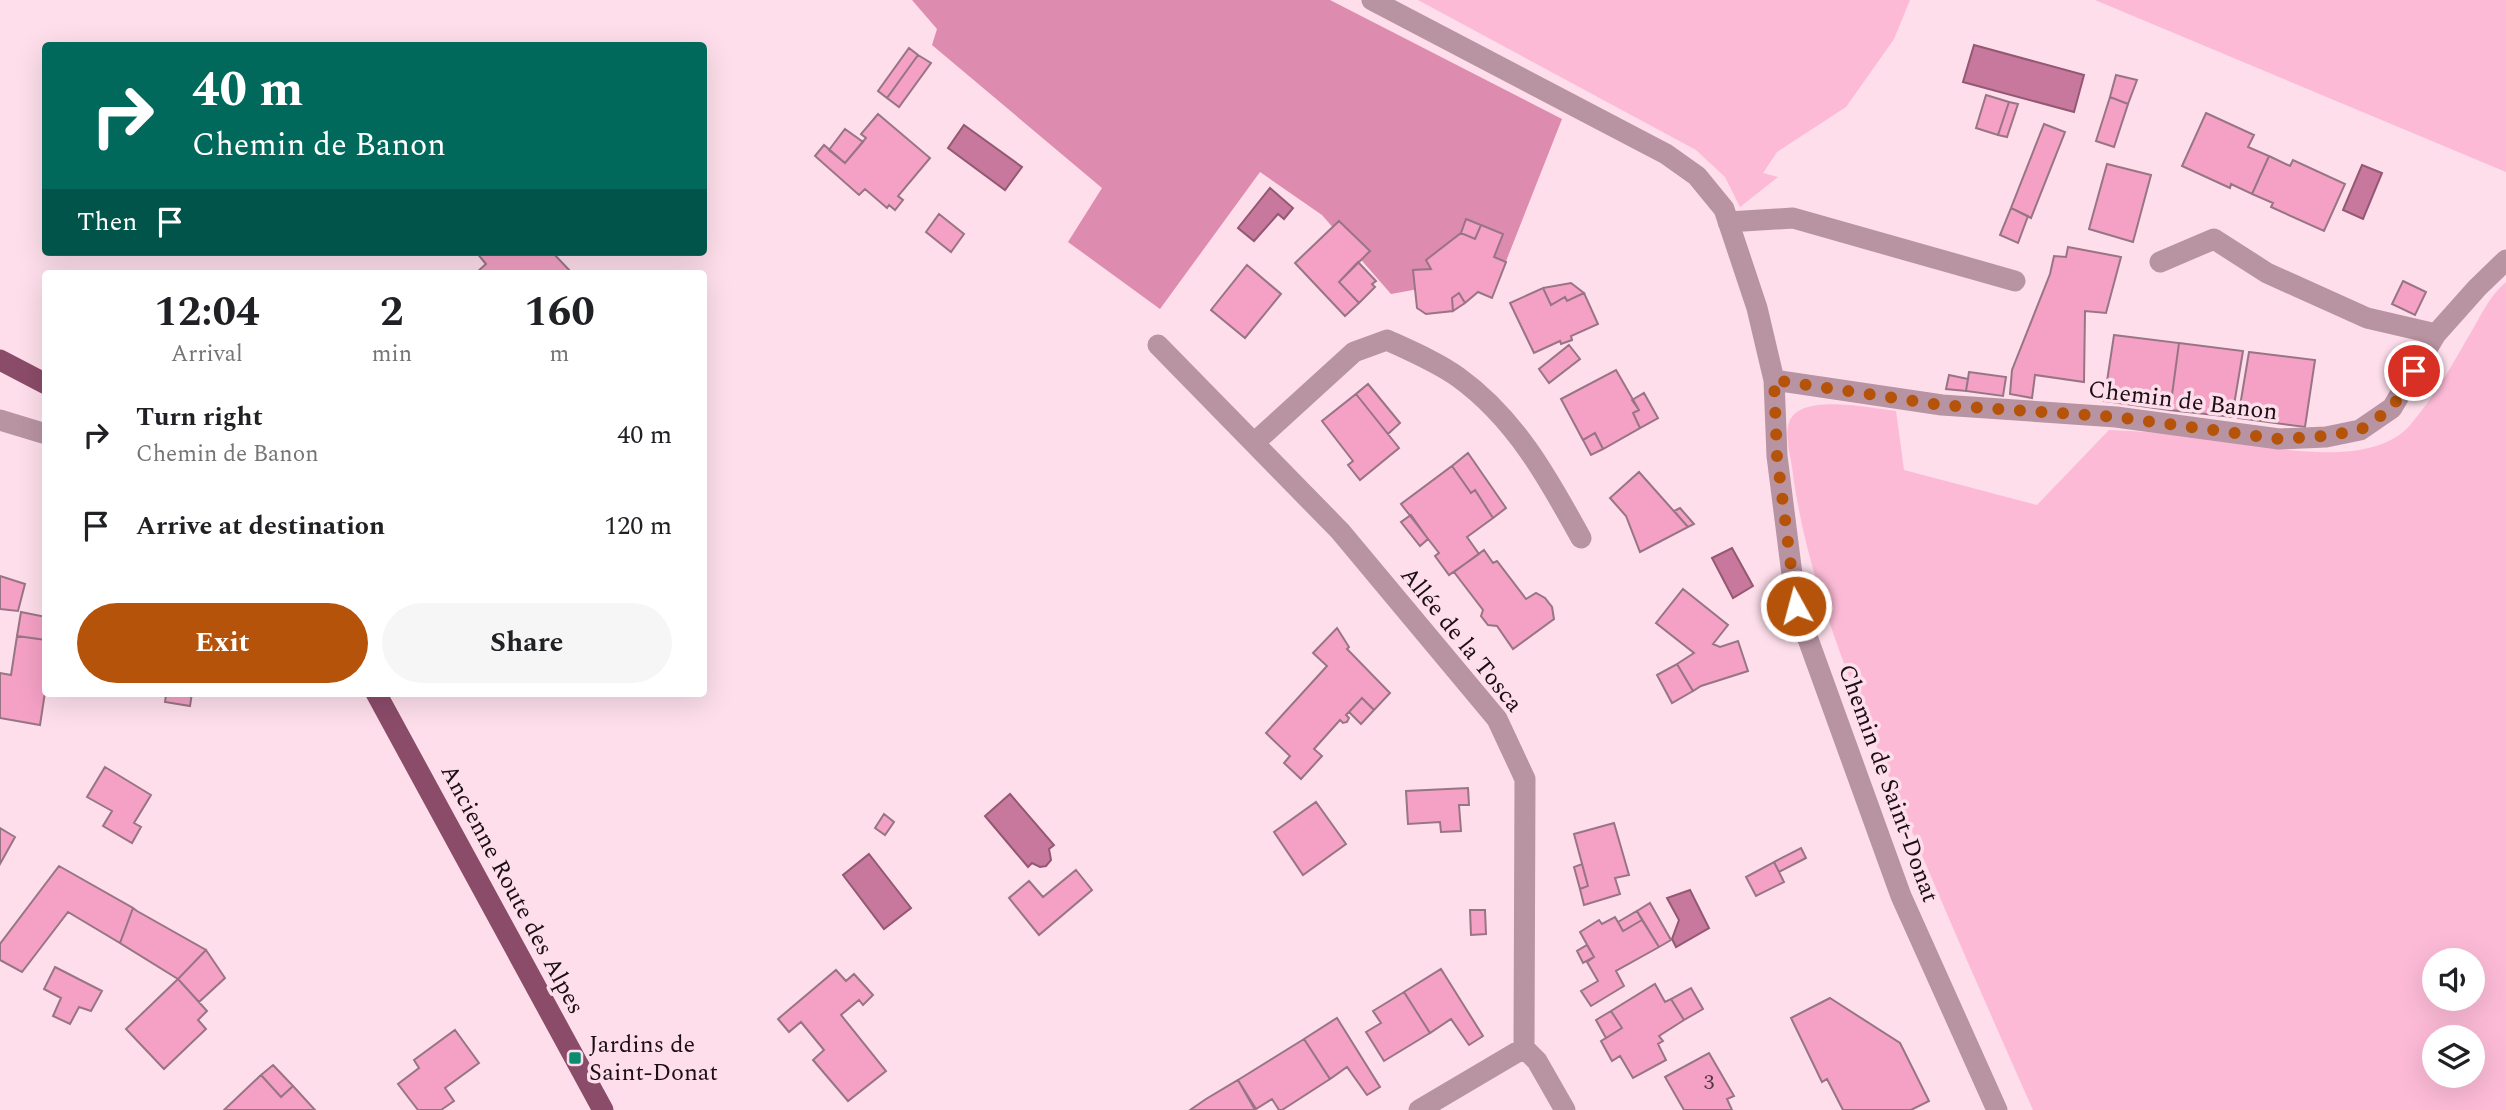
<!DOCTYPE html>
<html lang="en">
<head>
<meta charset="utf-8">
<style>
  :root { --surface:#fff; --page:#f6f6f6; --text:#202124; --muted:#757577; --accent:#b45309 }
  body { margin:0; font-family:Spectral,serif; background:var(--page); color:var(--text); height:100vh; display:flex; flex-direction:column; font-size:26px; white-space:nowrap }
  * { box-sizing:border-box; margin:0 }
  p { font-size:23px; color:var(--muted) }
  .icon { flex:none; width:38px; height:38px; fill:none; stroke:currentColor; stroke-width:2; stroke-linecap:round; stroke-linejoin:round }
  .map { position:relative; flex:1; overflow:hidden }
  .side { position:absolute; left:42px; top:270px; width:665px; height:427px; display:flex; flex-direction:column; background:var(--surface); border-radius:7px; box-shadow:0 7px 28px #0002 }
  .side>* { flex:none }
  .top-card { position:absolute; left:42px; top:42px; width:665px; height:214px; border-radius:7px; box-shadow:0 7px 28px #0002; background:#00695c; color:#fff; overflow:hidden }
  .controls { position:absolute; left:2422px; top:948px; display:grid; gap:14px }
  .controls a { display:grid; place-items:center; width:63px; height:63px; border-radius:50%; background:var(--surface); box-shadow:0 7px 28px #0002; font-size:35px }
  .pin { position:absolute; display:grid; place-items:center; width:60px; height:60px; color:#fff; margin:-30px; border:4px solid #fff; border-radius:50%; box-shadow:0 2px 7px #0007 }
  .me { position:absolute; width:77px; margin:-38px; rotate:353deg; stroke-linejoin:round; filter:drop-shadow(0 0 5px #0008) }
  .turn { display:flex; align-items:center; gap:24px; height:147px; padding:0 35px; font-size:32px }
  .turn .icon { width:91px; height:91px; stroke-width:2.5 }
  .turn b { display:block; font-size:49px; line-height:60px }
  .then { display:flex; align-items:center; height:66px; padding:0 35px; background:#0003; gap:14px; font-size:26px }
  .eta { display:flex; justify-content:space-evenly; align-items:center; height:119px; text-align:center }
  .eta b { font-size:42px; font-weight:700; line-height:49px }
  .primary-button { display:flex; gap:14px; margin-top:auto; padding:14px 35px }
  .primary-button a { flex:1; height:80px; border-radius:42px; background:var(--accent); color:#fff; font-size:28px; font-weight:700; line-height:80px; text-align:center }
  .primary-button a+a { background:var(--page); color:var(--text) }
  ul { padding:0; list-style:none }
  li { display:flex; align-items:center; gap:21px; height:91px; padding:0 35px }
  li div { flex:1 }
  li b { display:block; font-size:26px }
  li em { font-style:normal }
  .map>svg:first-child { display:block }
  .green { fill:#fcbad6; fill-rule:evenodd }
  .forest { fill:#dd8baf }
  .water { fill:#c7789c; stroke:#935873; stroke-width:2 }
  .building { fill:#f4a1c5; stroke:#987584; stroke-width:2 }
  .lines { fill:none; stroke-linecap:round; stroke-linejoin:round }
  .minor { stroke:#b893a2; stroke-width:21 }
  .major { stroke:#8b4c69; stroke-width:21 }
  .route { stroke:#b45309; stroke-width:12; stroke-dasharray:0 21.6 }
  .poi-dot { fill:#0b8b6f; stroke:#fddeea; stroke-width:2.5 }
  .labels { text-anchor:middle; stroke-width:7; stroke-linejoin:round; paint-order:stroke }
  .number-label { font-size:21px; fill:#513340 }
  .street-label { font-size:24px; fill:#1b0e14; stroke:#fddeea }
  .poi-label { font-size:24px; fill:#1b0e14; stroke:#fddeea; text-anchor:start }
</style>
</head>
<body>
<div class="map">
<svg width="2506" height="1110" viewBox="0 0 2506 1110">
  <rect width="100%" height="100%" fill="#fddeea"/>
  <path class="green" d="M 1418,0 L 1910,0 L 1894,39 L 1846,107 L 1777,152 L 1763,173 L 1778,177 L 1740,207 L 1725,177 L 1696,150 Z
    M 2095,0 L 2506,0 L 2506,172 Z
    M 2506,282 L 2506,1110 L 2033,1110 C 1984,1000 1936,890 1890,779 C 1849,678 1806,577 1792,467 C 1790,454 1784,432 1790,420 C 1803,393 1871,408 1896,411 L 1904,470 L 2037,505 L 2109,430 C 2143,431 2177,434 2211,439 C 2264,446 2372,472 2411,424 C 2433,398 2450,369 2467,339 C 2479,320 2488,297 2506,282 ZM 2434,961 L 2473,961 L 2473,999 L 2434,999 ZM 2434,1038 L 2473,1038 L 2473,1076 L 2434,1076 Z"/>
  <path class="forest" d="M 912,0 L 1330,0 L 1562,119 L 1501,274 L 1391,294 L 1322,215 L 1260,172 L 1160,309 L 1068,242 L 1102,188 L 932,45 L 937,29 Z"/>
  <path class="water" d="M 1974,45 L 2084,75 L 2074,112 L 1963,82 Z
    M 964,125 L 1022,167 L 1005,190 L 948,148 Z
    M 2362,165 L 2382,173 L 2363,219 L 2343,210 Z
    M 1270,188 L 1293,208 L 1284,219 L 1278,214 L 1254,241 L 1238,228 Z
    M 1732,548 L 1753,586 L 1733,598 L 1712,558 Z
    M 1010,794 L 1054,845 L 1049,849 L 1051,860 L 1046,866 L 1040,867 L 1032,863 L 1028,867 L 985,816 Z
    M 869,854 L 911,908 L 884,929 L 843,875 Z
    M 1690,890 L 1709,928 L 1676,947 L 1672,939 L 1679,920 L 1667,898 Z"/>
  <path class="building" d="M 909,48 L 918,55 L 887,98 L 878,91 Z
    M 918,55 L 931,63 L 899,107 L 887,98 Z
    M 2116,75 L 2137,80 L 2128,104 L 2110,97 Z
    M 1986,95 L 2009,102 L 1998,135 L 1976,128 Z
    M 2110,97 L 2128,104 L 2114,147 L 2096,141 Z
    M 2009,102 L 2018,104 L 2007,137 L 1998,135 Z
    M 2206,113 L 2254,135 L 2248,147 L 2269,156 L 2252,194 L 2231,184 L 2230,188 L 2182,166 Z
    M 878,114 L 930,158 L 898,196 L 903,200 L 895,210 L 889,205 L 887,208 L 865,189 L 859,195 L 815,156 L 824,145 L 845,163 L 866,138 L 861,134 Z
    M 2044,124 L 2065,132 L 2031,218 L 2011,208 Z
    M 845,129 L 863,142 L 845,163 L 829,150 Z
    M 2269,156 L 2290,166 L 2293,160 L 2345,184 L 2324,231 L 2271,207 L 2273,203 L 2252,194 Z
    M 2107,164 L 2151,175 L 2133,242 L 2089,229 Z
    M 2011,208 L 2028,216 L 2018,243 L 2000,235 Z
    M 939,214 L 964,234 L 951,252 L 926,232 Z
    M 1466,219 L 1481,225 L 1475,239 L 1461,233 Z
    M 1339,221 L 1370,251 L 1339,282 L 1359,303 L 1345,316 L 1295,263 Z
    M 1481,225 L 1503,234 L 1494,257 L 1506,262 L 1492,298 L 1478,292 L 1465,303 L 1459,293 L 1452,298 L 1453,311 L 1426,314 L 1417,308 L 1413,270 L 1431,269 L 1426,260 L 1461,233 L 1475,239 Z
    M 2068,247 L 2121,257 L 2106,313 L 2085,311 L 2084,382 L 2035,375 L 2032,398 L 2010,394 L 2012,370 L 2050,274 L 2054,256 L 2066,257 Z
    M 476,252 L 552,252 L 572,273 L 476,273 L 486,264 Z
    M 1358,262 L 1376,281 L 1372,284 L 1375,287 L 1359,303 L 1339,282 Z
    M 1247,265 L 1281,294 L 1245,338 L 1211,310 Z
    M 2403,281 L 2426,292 L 2415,315 L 2392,304 Z
    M 1571,283 L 1584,293 L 1567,301 L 1565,297 L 1551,305 L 1543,288 Z
    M 1543,288 L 1551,305 L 1565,297 L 1567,301 L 1584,293 L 1598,324 L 1571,336 L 1572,340 L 1561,344 L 1560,341 L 1534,353 L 1510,303 Z
    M 1459,293 L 1465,303 L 1453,311 L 1452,298 Z
    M 2114,335 L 2179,343 L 2170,410 L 2104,401 Z
    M 2179,343 L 2243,351 L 2232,417 L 2170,410 Z
    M 1569,345 L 1580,359 L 1549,383 L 1539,369 Z
    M 2249,352 L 2315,360 L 2305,427 L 2238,418 Z
    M 1616,370 L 1639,410 L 1633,413 L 1640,428 L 1603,449 L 1595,433 L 1583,440 L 1561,399 Z
    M 1969,372 L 2006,377 L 2003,396 L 1966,391 Z
    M 1949,375 L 1968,379 L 1966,391 L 1946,389 Z
    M 1368,384 L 1400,423 L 1388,434 L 1356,394 Z
    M 1644,393 L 1658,418 L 1640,428 L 1633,413 L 1639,410 L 1632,400 Z
    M 1356,394 L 1399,448 L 1360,480 L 1348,465 L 1353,461 L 1322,421 Z
    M 1595,433 L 1603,449 L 1591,455 L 1583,440 Z
    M 1468,453 L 1506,508 L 1493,518 L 1475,490 L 1471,493 L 1452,466 Z
    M 1452,466 L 1471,493 L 1475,490 L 1493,518 L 1467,537 L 1479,554 L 1449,575 L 1435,556 L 1439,553 L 1401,504 Z
    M 1639,472 L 1688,527 L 1640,552 L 1626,516 L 1610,498 Z
    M 1680,508 L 1694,524 L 1688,527 L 1674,511 Z
    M 1411,515 L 1428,539 L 1420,546 L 1401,522 Z
    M 1484,550 L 1493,563 L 1497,561 L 1526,599 L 1536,593 L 1545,598 L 1552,607 L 1554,619 L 1513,649 L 1497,626 L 1488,625 L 1481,616 L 1483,610 L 1454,572 Z
    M 0,576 L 25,584 L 18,611 L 0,609 Z
    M 1683,589 L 1728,625 L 1713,644 L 1720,647 L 1738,641 L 1748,671 L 1701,686 L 1693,691 L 1677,664 L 1694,653 L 1656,623 Z
    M 21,612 L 46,617 L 46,640 L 17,636 Z
    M 1337,628 L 1349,647 L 1347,649 L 1390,693 L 1374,710 L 1362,698 L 1346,715 L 1349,718 L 1347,722 L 1343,723 L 1340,720 L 1314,749 L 1322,756 L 1301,779 L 1284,763 L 1290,756 L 1266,733 L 1327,666 L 1313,653 Z
    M 17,636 L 46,640 L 46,686 L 40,725 L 0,718 L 0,673 L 11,675 Z
    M 1677,664 L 1693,691 L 1672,703 L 1657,675 Z
    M 152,693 L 192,693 L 190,706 L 165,702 L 166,695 Z
    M 1362,698 L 1374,710 L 1361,724 L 1349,712 Z
    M 105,767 L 151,795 L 134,823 L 141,827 L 132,843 L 103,826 L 112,811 L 87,797 Z
    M 1468,788 L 1469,805 L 1459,805 L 1461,831 L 1441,832 L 1440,822 L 1408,824 L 1406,791 Z
    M 1316,802 L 1346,844 L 1303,875 L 1274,832 Z
    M 884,814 L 894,822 L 885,835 L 875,828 Z
    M 1614,823 L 1629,875 L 1615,878 L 1620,894 L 1584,905 L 1580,889 L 1588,886 L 1574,834 Z
    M 0,828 L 15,837 L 0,864 Z
    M 1801,848 L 1806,858 L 1779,872 L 1774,862 Z
    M 1774,862 L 1784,882 L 1756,896 L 1746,877 Z
    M 1582,864 L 1588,886 L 1580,889 L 1574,867 Z
    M 59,866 L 133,908 L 120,943 L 68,912 L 22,972 L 0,960 L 0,944 Z
    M 1076,870 L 1092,890 L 1039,935 L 1009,898 L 1029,881 L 1043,897 Z
    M 1650,903 L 1671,940 L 1659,947 L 1637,911 Z
    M 133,908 L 137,911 L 206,950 L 178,979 L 120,943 Z
    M 1470,910 L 1485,910 L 1486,934 L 1471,935 Z
    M 1637,911 L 1642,920 L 1623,931 L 1618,922 Z
    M 1615,917 L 1623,931 L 1642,920 L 1659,947 L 1616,971 L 1624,986 L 1591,1006 L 1581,991 L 1598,981 L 1587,962 L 1594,957 L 1580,932 L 1599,920 L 1602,924 Z
    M 1587,945 L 1594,957 L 1583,963 L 1577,951 Z
    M 206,950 L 225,978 L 199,1002 L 178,979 Z
    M 55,967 L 102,991 L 91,1011 L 79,1007 L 70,1024 L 53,1016 L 61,998 L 44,989 Z
    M 1441,969 L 1483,1036 L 1469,1045 L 1451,1019 L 1430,1033 L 1404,992 Z
    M 836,970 L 846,981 L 854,974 L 873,995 L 863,1005 L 859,1000 L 841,1015 L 886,1071 L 848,1101 L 813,1060 L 824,1050 L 801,1022 L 789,1032 L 778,1019 Z
    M 178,979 L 207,1011 L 198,1020 L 206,1029 L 164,1069 L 126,1029 Z
    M 1655,984 L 1665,1002 L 1671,999 L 1684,1020 L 1659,1036 L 1663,1041 L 1658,1044 L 1666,1060 L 1633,1078 L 1620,1056 L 1612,1061 L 1601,1041 L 1622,1028 L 1611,1011 Z
    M 1691,988 L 1703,1009 L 1684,1020 L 1671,999 Z
    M 1404,992 L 1430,1033 L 1384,1061 L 1366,1032 L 1381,1023 L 1373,1011 Z
    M 1830,998 L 1900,1043 L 1929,1101 L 1911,1110 L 1843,1110 L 1827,1079 L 1822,1082 L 1791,1018 Z
    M 1611,1011 L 1622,1028 L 1606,1038 L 1596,1020 Z
    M 1337,1018 L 1380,1087 L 1367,1095 L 1347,1067 L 1330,1079 L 1304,1039 Z
    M 455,1030 L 479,1063 L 445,1088 L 454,1101 L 441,1110 L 418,1110 L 398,1084 L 419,1068 L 414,1060 Z
    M 1304,1039 L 1330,1079 L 1282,1110 L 1279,1110 L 1272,1099 L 1256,1109 L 1238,1080 Z
    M 1709,1053 L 1734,1096 L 1727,1099 L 1732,1110 L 1684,1110 L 1665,1077 Z
    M 273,1065 L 293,1086 L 281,1097 L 261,1075 Z
    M 261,1075 L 281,1097 L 293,1086 L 315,1110 L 224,1110 Z
    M 1238,1080 L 1255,1110 L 1190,1110 L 1206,1099 Z"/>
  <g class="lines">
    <path class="minor" d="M 1372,0 L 1666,154 L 1697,176 L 1724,209 L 1757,308 L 1774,380 L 1777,456 L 1796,606 L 1901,896 L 1997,1110
      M 1728,222 L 1793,218 L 2015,281
      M 2160,262 L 2214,239 L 2267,273 L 2367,318 L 2436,334
      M 1158,345 L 1340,531 L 1497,719 L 1525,779 L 1524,1048 L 1537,1061 L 1565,1110
      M 1774,380 L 1942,405 L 2116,417 L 2279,439 L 2326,437 L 2360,430 L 2392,408 L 2436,334 L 2477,288 L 2506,260
      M 0,420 L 46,434
      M 1254,443 L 1354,352 L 1387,340 C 1411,351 1437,362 1458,377 C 1515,418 1548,478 1581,538
      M 1419,1110 L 1524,1048"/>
    <path class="major" d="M 0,360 L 46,384
      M 376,693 L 603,1110"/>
  </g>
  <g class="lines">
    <path class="route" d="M 1796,606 L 1777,456 L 1774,380 L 1941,405 L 2116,417 L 2279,439 L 2326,436 L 2360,430 L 2392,408 L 2414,371"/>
  </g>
  <rect class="poi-dot" x="568" y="1051" width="14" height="14" rx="3.5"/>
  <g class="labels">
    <g class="number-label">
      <text x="1709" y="1089">3</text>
    </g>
    <g class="street-label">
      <text transform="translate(2183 400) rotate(7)" y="8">Chemin de Banon</text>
      <text transform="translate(1462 639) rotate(51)" y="8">Allée de la Tosca</text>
      <text transform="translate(1889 783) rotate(70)" y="8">Chemin de Saint-Donat</text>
      <text transform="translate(513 889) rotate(62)" y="8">Ancienne Route des Alpes</text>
    </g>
    <g class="poi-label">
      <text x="589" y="1052">Jardins de<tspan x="589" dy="28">Saint-Donat</tspan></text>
    </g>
  </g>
</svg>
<div class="controls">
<a><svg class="icon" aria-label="sound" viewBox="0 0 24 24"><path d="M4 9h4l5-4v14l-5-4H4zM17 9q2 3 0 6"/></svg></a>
<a><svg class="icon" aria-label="layers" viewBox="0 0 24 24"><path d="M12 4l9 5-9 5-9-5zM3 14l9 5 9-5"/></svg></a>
</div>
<div class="pin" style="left:2414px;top:371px;background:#d93025"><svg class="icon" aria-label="arrive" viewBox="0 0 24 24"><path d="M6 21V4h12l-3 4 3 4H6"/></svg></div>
<svg class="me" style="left:1796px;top:606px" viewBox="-20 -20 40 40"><circle r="17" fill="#b45309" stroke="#fff" stroke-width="3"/><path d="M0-11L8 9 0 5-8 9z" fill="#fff"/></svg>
<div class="top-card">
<div class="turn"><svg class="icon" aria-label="right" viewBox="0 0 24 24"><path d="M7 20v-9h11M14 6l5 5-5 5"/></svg><div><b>40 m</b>Chemin de Banon</div></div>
<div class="then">Then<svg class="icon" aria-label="arrive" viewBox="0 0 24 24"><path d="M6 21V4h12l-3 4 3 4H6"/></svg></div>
</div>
<section class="side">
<div class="eta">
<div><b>12:04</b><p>Arrival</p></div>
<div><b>2</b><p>min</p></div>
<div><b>160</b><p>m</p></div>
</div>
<ul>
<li><svg class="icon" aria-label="right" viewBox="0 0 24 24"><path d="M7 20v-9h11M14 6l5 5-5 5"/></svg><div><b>Turn right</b><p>Chemin de Banon</p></div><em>40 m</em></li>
<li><svg class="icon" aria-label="arrive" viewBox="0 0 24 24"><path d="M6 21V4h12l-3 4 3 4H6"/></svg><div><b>Arrive at destination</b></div><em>120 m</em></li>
</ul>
<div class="primary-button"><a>Exit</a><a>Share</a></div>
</section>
</div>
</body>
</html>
